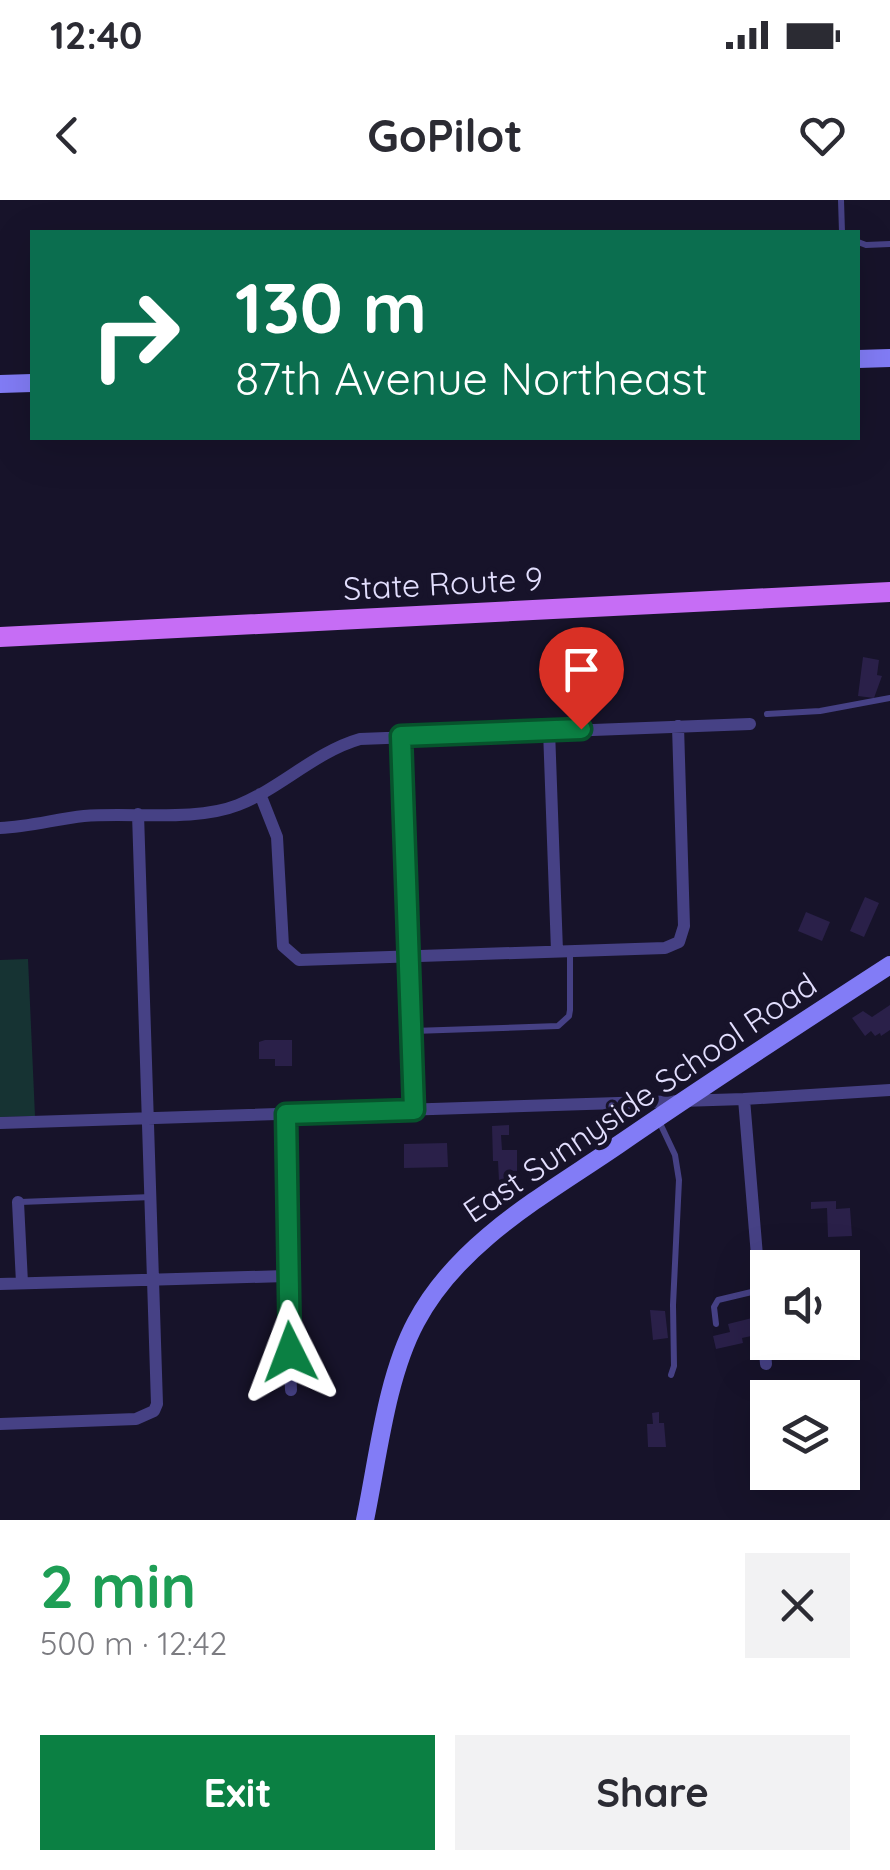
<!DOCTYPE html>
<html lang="en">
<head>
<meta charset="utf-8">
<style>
  :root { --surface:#fff; --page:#f2f2f3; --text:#2b2b33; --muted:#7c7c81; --accent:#0b8043 }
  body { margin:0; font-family:Quicksand,sans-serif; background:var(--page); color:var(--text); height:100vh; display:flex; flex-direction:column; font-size:38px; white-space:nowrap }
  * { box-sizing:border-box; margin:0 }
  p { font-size:32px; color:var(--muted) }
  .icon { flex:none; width:55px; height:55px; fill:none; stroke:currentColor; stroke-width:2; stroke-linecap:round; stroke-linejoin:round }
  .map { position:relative; height:1320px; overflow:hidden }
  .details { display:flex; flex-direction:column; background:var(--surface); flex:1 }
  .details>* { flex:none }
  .hud { position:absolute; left:30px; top:30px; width:830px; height:210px; border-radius:0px; box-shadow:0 10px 40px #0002; background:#0b6e4f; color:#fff; overflow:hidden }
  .controls { position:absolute; left:750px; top:1050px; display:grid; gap:20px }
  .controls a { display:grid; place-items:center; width:110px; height:110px; border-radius:0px; background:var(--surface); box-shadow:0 10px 40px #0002; font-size:50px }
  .pin { position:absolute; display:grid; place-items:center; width:85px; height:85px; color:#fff; margin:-102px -42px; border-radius:50% 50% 50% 0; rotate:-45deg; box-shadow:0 0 10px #0007 }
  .pin .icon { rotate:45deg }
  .me { position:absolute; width:110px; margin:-55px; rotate:357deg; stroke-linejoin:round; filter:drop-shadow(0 0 8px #0008) }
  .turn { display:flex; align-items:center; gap:35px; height:210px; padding:0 40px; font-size:45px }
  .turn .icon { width:130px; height:130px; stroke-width:2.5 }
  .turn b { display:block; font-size:70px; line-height:85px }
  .round { display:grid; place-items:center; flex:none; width:105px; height:105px; border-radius:0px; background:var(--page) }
  .headline { display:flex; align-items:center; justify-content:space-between; height:170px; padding:0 40px }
  h1 { font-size:60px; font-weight:700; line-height:75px; color:#1e9e55 }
  .cta { display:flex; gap:20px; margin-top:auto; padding:20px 40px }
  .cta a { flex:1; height:115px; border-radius:0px; background:var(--accent); color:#fff; font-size:40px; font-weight:700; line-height:115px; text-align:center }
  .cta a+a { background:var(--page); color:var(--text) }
  .status { display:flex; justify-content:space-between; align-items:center; height:70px; padding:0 50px; background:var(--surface); direction:ltr }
  .status svg { height:28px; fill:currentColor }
  header { display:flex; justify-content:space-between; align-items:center; height:130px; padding:0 40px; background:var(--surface); font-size:45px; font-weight:700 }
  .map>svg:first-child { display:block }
  .green { fill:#163333 }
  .building { fill:#2a2049 }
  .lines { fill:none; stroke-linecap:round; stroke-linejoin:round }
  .lane { stroke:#464185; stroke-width:6 }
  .street { stroke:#464185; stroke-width:12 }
  .secondary { stroke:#827cf6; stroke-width:18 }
  .primary { stroke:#c66df5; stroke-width:20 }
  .route-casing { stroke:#07532c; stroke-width:25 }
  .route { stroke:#0b8043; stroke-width:18 }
  .labels { text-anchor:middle; stroke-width:10; stroke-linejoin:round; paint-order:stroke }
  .street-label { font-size:32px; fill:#e2defd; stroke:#17132a }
</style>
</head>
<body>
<div class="status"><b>12:40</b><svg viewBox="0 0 49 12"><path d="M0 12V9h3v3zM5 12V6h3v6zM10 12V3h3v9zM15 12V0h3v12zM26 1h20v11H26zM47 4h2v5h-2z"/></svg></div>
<header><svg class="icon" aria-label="back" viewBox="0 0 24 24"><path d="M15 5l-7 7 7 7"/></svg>GoPilot<svg class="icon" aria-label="heart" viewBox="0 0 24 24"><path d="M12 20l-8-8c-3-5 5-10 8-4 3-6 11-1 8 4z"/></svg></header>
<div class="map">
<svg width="890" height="1320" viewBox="0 0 890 1320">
  <rect width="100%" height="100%" fill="#17132a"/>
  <path class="green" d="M 28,759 L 35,916 L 0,917 L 0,760 Z"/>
  <path class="building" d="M 863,457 L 879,460 L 877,475 L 882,476 L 874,498 L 858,496 Z
    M 865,697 L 879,703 L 864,737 L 850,731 Z
    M 806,712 L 830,722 L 822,741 L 798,731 Z
    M 890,805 L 890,830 L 881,836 L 880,833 L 875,836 L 871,831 L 865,836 L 852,818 L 863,811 L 872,817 Z
    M 265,840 L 292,840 L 292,866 L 275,866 L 275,859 L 259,859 L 259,842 Z
    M 509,925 L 509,935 L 501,935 L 502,950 L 517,950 L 517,981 L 499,981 L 498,961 L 493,961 L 492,926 Z
    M 447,943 L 448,967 L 404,968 L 404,944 Z
    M 836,1001 L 836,1009 L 850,1008 L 852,1036 L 828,1037 L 827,1008 L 811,1009 L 811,1002 Z
    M 650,1110 L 665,1111 L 668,1138 L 653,1140 Z
    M 752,1118 L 756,1135 L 742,1138 L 743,1143 L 716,1149 L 713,1136 L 730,1132 L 728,1124 Z
    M 659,1212 L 659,1223 L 664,1223 L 666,1247 L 648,1247 L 647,1224 L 653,1224 L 652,1213 Z"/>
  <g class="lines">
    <path class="lane" d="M 841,0 L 842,32
      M 858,42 L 866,45 L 890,44
      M 767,514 L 820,511 L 890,498
      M 413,831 L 558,826 L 569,816 L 570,810 L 570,753
      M 658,919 L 675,955 L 679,980 L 673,1105 L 674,1166 L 671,1175
      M 20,1002 L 152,997
      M 716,1124 L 714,1107 L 718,1100 L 760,1090"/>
    <path class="street" d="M 549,530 L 557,751
      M 401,536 L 414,910
      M 260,594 L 277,637 L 283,746 L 299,760 L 665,748 L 679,742 L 684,726 L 678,526
      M 0,628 C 29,627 56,619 84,616 C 131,612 195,622 238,605 C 281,588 315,552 360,539 L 750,524
      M 744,899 L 766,1164
      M 286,914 L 286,1076 L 291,1190
      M 0,923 L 744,899 L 890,890
      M 18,1002 L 22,1083
      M 0,1084 L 286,1076
      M 0,1224 L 136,1219 L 154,1211 L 157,1204 L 138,614"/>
    <path class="secondary" d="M 858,159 L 890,158
      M 0,184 L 32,183
      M 365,1320 C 378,1258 386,1178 416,1122 C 459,1041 545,995 618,945 C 708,883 799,824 890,765"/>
    <path class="primary" d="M 0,437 L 890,392"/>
  </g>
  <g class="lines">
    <g class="route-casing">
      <path id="route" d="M 290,1152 L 286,914 L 414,910 L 401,536 L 581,529"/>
    </g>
    <use href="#route" class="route"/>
  </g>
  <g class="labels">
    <g class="street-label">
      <text transform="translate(443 384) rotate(-3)" y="11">State Route 9</text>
      <text transform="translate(640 898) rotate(-34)" y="11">East Sunnyside School Road</text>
    </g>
  </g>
</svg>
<div class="controls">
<a><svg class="icon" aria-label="sound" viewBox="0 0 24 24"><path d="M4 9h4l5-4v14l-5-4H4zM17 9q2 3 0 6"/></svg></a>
<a><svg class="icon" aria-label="layers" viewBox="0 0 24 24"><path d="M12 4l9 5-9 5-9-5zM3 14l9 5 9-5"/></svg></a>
</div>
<div class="pin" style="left:581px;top:529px;background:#d93025"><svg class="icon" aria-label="arrive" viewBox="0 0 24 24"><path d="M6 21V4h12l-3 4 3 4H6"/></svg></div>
<svg class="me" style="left:290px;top:1152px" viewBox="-20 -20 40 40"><path d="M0-17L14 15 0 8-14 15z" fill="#0b8043" stroke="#fff" stroke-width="4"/></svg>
<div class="hud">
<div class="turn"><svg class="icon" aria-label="right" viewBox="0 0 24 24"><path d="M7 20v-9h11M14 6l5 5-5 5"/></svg><div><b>130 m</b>87th Avenue Northeast</div></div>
</div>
</div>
<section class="details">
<div class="headline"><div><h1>2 min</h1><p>500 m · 12:42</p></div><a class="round"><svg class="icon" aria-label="close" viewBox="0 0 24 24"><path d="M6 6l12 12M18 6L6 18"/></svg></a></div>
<div class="cta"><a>Exit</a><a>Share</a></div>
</section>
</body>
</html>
